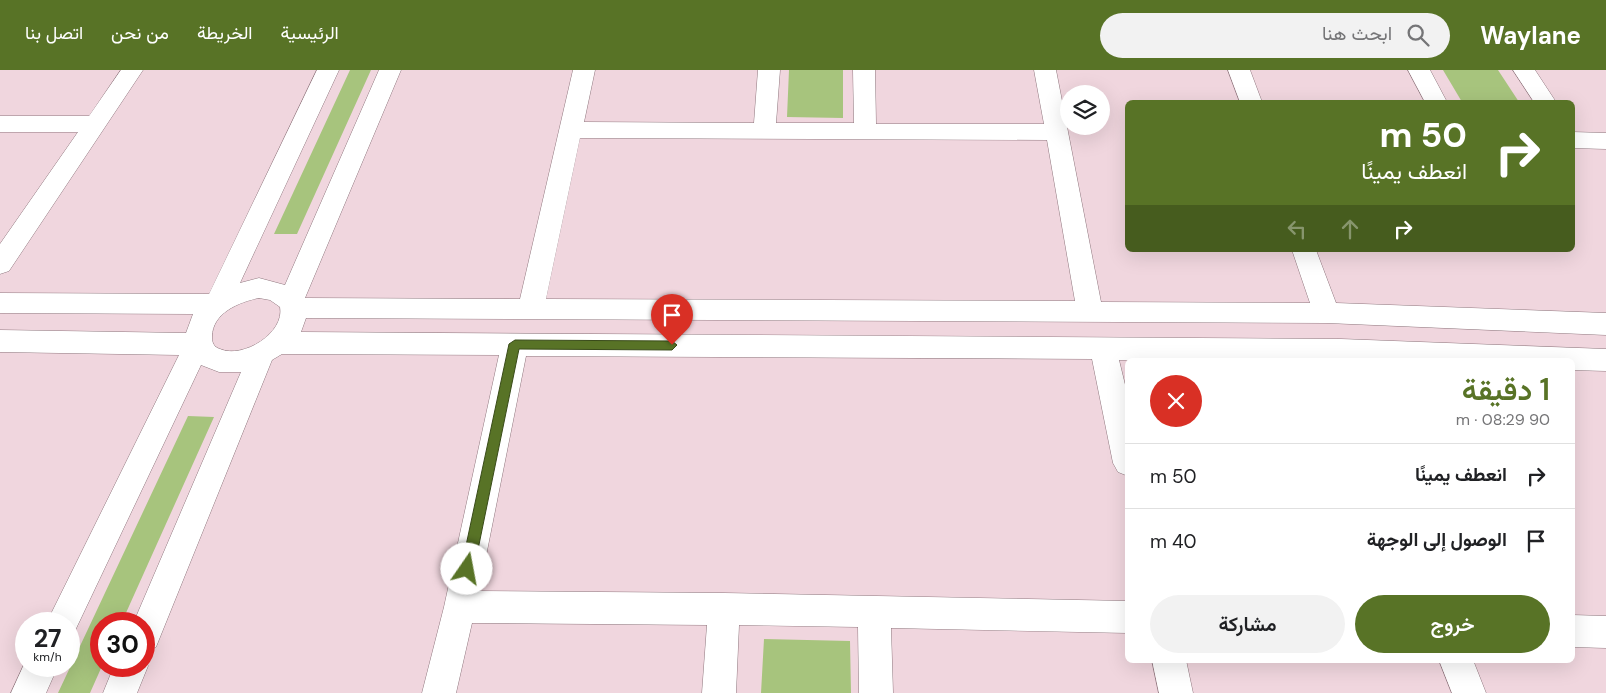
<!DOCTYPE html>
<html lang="ar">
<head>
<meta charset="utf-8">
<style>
  :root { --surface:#fff; --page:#f2f2f2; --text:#202124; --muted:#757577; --line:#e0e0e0; --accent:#587326 }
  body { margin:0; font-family:"DM Sans",Vazirmatn,sans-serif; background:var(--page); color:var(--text); direction:rtl; height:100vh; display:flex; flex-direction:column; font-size:19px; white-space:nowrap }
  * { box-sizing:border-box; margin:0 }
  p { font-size:16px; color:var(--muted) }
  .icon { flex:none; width:28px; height:28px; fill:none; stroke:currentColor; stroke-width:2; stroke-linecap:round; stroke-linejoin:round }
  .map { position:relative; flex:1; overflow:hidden; direction:ltr }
  .side { position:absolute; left:1125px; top:288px; width:450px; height:305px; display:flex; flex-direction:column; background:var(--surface); border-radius:8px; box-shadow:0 5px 20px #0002; direction:rtl }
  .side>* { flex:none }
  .top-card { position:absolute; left:1125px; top:30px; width:450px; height:152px; border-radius:8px; box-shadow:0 5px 20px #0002; direction:rtl; background:#587326; color:#fff; overflow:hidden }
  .buttons { position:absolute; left:1060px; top:15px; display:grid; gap:10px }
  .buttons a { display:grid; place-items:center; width:50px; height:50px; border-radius:50%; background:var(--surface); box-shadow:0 5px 20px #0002; font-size:25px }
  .speed { position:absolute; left:15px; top:542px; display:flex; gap:10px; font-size:25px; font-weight:700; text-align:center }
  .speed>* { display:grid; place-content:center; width:65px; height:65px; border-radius:50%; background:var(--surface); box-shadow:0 5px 20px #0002; line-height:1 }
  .speed small { font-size:12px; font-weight:400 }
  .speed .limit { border:8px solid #d22; background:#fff; color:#111 }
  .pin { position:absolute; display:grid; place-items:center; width:42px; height:42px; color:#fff; margin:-51px -21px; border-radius:50% 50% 50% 0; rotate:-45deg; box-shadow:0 0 5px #0007 }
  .pin .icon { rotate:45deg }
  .me { position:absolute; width:55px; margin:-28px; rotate:12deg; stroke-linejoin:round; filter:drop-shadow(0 0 4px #0008) }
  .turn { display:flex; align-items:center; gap:18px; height:105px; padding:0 25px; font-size:22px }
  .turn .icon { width:65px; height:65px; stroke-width:2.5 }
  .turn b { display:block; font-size:35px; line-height:42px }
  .lanes { display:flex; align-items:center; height:48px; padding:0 25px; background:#0003; justify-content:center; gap:25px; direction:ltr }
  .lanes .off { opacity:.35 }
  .round { display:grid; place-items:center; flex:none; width:52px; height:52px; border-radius:26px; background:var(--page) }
  .headline { display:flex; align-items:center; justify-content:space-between; height:85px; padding:0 25px }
  h1 { font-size:30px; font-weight:600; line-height:38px; color:var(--accent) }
  .primary-button { display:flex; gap:10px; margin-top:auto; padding:10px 25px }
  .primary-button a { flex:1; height:58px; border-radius:30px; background:var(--accent); color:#fff; font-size:20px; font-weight:600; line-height:58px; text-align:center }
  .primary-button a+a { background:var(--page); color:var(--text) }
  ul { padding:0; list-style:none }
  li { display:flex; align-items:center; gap:15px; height:65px; padding:0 25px; border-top:1px solid var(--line) }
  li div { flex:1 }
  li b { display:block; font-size:19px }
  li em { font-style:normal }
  header { display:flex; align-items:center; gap:30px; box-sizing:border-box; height:70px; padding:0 25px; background:var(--accent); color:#fff }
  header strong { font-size:24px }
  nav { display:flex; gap:28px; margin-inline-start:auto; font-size:18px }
  .search { width:350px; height:45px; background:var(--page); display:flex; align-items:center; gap:12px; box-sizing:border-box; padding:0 18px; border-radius:28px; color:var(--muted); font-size:19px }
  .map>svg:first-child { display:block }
  .green { fill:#a7c47d }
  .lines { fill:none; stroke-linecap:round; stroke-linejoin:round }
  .street-casing { stroke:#8f777e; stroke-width:1 }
  .street { fill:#fff; fill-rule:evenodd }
  .route { fill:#587326; stroke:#394b19 }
</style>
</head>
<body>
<header>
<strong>Waylane</strong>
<div class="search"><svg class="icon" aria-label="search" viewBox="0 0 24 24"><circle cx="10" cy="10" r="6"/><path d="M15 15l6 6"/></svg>ابحث هنا</div>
<nav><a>الرئيسية</a><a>الخريطة</a><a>من نحن</a><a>اتصل بنا</a></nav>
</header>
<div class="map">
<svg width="1606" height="623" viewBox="0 0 1606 623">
  <rect width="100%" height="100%" fill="#f0d6de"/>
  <path class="green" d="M 350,0 L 371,0 L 297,164 L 274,164 Z
    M 789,0 L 843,0 L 843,48 L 787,47 Z
    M 1443,0 L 1498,0 L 1519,32 L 1462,32 Z
    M 188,346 L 214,347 L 121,554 L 101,554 L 102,596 L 90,623 L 58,623 Z
    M 764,569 L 850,571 L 851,623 L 761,623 Z"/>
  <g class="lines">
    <g class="street-casing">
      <path id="street" d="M 121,0 L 143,0 L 9,201 L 0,204 L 0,174 L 78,62 L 0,62 L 0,46 L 89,46 Z
        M 317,0 L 339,0 L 240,213 L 259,208 L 285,215 L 379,0 L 401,0 L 305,228 L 520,229 L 573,0 L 595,0 L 584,52 L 754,53 L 758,0 L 780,0 L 776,53 L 854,53 L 853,0 L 875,0 L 876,54 L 1044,54 L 1034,0 L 1056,0 L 1101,232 L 1310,233 L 1292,180 L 1316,180 L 1336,233 L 1606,243 L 1606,265 L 1327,253 L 306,248 L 301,262 L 1341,269 L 1606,279 L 1606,301 L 1572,300 L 1572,290 L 1119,290 L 1128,327 L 1128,406 L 1118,402 L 1113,393 L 1092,289 L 526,286 L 479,521 L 724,523 L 1128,531 L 1128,563 L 891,558 L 893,623 L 859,623 L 858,557 L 739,555 L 736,623 L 702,623 L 707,555 L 472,553 L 456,623 L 422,623 L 444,537 L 499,285 L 282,284 L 272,290 L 156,577 L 144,582 L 144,554 L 133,554 L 241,302 L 219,302 L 201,295 L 73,565 L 69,567 L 69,554 L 46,554 L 179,285 L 0,282 L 0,260 L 186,263 L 193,244 L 0,243 L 0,223 L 209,224 ZM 580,68 L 1047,70 L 1075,231 L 546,229 ZM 259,228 L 270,230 L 280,237 C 285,263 243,289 220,279 C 214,277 212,273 212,267 C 212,243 239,232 259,228 Z
        M 1228,0 L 1250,0 L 1262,32 L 1240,32 Z
        M 1408,0 L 1430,0 L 1447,32 L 1425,32 Z
        M 1513,0 L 1535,0 L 1556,32 L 1534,32 Z
        M 1572,62 L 1606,63 L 1606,79 L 1572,78 Z
        M 1572,545 L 1606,546 L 1606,578 L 1572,577 Z
        M 144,587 L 148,596 L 137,623 L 103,623 L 114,596 L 144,596 Z
        M 26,590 L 26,596 L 58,596 L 46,623 L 11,623 Z
        M 1152,590 L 1186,590 L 1193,623 L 1159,623 Z
        M 1439,590 L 1473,590 L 1486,623 L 1452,623 Z"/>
    </g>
    <use href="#street" class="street"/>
  </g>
  <path class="route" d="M 515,270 L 672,271 L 677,275 L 672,280 L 519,279 L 474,499 L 472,504 L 467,506 L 463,504 L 461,499 L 509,274 Z"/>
</svg>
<div class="buttons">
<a><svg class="icon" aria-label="layers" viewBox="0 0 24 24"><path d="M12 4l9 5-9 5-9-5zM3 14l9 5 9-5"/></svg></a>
</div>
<div class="speed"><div>27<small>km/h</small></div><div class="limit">30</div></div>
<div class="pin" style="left:672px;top:275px;background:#d93025"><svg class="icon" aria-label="arrive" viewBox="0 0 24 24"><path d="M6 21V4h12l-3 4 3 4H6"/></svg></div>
<svg class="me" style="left:467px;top:499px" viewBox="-20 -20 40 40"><circle r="19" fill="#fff"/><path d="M0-13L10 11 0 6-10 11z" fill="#587326"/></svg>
<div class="top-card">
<div class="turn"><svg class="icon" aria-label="right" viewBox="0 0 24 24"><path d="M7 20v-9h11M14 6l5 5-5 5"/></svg><div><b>50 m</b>انعطف يمينًا</div></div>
<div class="lanes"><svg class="icon off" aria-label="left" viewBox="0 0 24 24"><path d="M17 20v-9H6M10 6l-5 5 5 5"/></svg><svg class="icon off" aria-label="ahead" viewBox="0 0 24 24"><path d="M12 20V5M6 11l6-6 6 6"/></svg><svg class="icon" aria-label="right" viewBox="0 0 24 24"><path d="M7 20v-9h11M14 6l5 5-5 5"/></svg></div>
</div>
<section class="side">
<div class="headline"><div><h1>1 دقيقة</h1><p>90 m · 08:29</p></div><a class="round" style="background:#d93025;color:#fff"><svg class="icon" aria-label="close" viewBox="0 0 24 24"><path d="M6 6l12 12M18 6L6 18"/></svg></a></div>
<ul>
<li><svg class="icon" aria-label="right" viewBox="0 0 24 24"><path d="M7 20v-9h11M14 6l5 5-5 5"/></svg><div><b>انعطف يمينًا</b></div><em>50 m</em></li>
<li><svg class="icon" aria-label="arrive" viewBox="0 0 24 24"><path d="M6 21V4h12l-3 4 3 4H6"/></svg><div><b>الوصول إلى الوجهة</b></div><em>40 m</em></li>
</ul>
<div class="primary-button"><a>خروج</a><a>مشاركة</a></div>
</section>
</div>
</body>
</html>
